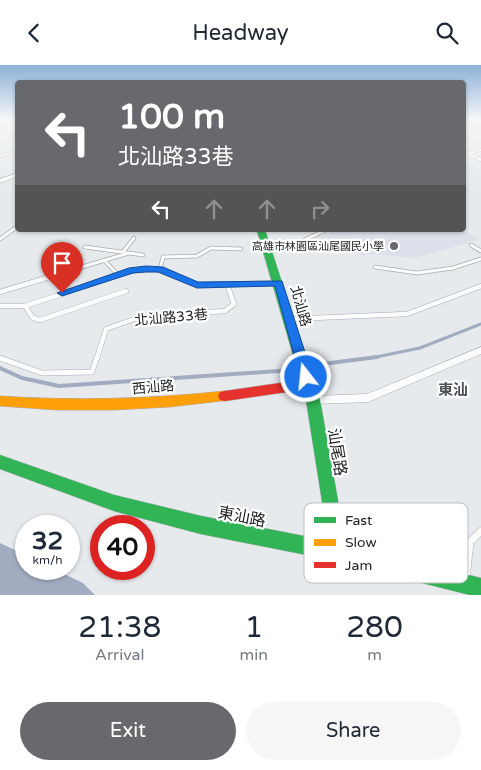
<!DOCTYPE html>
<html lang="en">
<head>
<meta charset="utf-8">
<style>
  :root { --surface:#fff; --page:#f6f6f7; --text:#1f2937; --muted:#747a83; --accent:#67696c }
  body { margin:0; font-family:"Varela Round","Noto Sans TC",sans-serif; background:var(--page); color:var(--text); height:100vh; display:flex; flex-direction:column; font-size:19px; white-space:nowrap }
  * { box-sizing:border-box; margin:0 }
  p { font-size:16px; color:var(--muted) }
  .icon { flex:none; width:28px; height:28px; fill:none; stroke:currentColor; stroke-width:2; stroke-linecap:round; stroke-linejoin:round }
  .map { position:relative; height:530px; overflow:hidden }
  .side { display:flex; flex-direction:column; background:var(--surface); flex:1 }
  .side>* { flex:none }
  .hud { position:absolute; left:15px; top:15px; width:451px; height:152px; border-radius:5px; box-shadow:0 1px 4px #0004; background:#67696c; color:#fff; overflow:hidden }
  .speed { position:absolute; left:15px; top:450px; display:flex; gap:10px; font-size:25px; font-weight:700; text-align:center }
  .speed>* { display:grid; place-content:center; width:65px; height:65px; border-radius:50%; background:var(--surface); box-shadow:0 1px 4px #0004; line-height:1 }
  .speed small { font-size:12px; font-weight:400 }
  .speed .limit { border:8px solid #d22; background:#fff; color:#111 }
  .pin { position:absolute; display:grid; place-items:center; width:42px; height:42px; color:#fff; margin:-51px -21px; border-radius:50% 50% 50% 0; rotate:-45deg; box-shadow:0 0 5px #0007 }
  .pin .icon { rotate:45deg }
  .me { position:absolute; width:55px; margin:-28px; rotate:344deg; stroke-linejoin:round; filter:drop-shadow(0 0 4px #0008) }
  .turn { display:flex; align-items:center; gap:18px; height:105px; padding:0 20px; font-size:22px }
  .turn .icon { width:65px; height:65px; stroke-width:2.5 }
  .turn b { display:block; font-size:35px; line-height:42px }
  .lanes { display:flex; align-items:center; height:48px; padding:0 20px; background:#0003; justify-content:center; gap:25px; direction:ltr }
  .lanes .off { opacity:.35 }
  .eta { display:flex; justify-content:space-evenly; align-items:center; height:85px; text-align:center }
  .eta b { font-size:30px; font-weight:600; line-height:35px }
  .cta { display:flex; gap:10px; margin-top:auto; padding:10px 20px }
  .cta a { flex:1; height:58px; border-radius:30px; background:var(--accent); color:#fff; font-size:20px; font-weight:600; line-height:58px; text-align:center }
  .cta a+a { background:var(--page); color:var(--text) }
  header { display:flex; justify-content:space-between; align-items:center; height:65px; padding:0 20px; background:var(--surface); font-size:22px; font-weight:600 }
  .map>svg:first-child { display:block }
  .built { fill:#dbe0ea }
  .water { fill:#a2acc0 }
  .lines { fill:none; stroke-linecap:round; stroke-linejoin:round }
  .stream-far1 { stroke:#a2acc0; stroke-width:3 }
  .stream { stroke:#a2acc0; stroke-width:4 }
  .lane-far5-casing { stroke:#aaacaf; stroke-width:2.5 }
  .lane-far4-casing { stroke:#aaacaf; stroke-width:3 }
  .lane-far3-casing { stroke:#aaacaf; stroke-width:4.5 }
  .lane-far2-casing { stroke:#aaacaf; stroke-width:5.5 }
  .lane-far1-casing { stroke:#aaacaf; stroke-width:6 }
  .lane-casing { stroke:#aaacaf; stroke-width:8 }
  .street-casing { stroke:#aaacaf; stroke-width:1 }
  .fast-casing { stroke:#aaacaf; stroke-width:1 }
  .slow-casing { stroke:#aaacaf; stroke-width:1 }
  .jam-casing { stroke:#aaacaf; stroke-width:1 }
  .lane-far5 { stroke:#fbfcfc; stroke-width:2 }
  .lane-far4 { stroke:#fbfcfc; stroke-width:2.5 }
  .lane-far3 { stroke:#fbfcfc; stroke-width:3 }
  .lane-far2 { stroke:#fbfcfc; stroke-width:4.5 }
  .lane-far1 { stroke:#fbfcfc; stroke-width:5 }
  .lane { stroke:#fbfcfc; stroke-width:7 }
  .street { fill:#fbfcfc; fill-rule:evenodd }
  .fast { fill:#30b455; fill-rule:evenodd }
  .slow { fill:#ff9f0a; fill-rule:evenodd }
  .jam { fill:#e5322d; fill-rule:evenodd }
  .route { fill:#1a73e8; stroke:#114b97 }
  .poi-dot { fill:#67696c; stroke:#fff; stroke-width:2 }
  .labels { text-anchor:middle; stroke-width:4.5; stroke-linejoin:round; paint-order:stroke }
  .far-poi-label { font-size:11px; fill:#222427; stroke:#fff; text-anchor:end }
  .street-label { font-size:14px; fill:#222427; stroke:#fff }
  .neighbourhood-label { font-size:15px; font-weight:bold; fill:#4c5056; stroke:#fff }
  .near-street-label { font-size:16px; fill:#222427; stroke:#fff }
  .key { fill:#fff; stroke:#bdbdbe; stroke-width:1 }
  .key-label { font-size:14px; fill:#222427 }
</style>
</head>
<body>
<header><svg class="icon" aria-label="back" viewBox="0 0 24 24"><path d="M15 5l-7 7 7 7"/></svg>Headway<svg class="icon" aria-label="search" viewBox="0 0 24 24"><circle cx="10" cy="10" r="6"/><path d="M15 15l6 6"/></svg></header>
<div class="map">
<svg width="481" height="530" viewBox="0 0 481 530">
  <rect width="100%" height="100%" fill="#e7eaed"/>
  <path class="built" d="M 335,165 L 461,165 L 480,174 L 416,193 L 372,189 L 362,191 L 351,184 L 313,179 L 311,176 Z"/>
  <path class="water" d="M 0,478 L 26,490 L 26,504 L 54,504 L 83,518 L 95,530 L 0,530 Z"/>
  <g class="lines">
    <path class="stream-far1" d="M 371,293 L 420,283 L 481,259"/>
    <path class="stream" d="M 307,301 L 377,292
      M 0,303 L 22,313 L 59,321 L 279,306 L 300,302"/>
    <g class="lane-far5-casing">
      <path id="lane-far5" d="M 473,54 L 481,56
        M 0,91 L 18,86
        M 480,94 L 467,89 L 481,85"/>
    </g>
    <g class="lane-far4-casing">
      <path id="lane-far4" d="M 477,93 L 481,95"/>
    </g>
    <g class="lane-far3-casing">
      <path id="lane-far3" d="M 0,174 L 18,161
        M 267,180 L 300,177 L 326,165
        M 471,180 L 481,186
        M 85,182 L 143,190
        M 123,187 L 134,173
        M 105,196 L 118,210
        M 375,202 L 417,208 L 453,203 L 481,194
        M 160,204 L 163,192 L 197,191 L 211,183 L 241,184
        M 55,210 L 129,188
        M 118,210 C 139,204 154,202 175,210"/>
    </g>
    <g class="lane-far2-casing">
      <path id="lane-far2" d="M 172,209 L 197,220 L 278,218
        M 0,227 L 59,209
        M 0,241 L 25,241 L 122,209
        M 25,241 L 33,253 L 40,255 L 126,226
        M 289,254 L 407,249 L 481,221
        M 97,293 L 106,264 L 140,252 L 225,246 L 234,239 L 227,219"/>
    </g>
    <g class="lane-far1-casing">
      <path id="lane-far1" d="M 0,293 L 42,308 L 92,307 L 97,292"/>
    </g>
    <g class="lane-casing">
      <path id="lane" d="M 466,513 L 470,477 L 481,466"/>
    </g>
    <g class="street-casing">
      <path id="street" d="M 18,108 L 18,111 L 0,118 L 0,114 Z
        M 481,282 L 481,289 L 368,337 L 313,339 L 309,338 L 308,335 L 309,332 L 313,331 L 367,329 Z"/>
    </g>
    <g class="fast-casing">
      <path id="fast" d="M 257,165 L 265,165 L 320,335 L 338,436 L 336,478 L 481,513 L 481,530 L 470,530 L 327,494 L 201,469 L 114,446 L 0,404 L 0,390 L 114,430 L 201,451 L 319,474 L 322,436 L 306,335 Z"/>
    </g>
    <g class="slow-casing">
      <path id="slow" d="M 225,326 L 230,327 L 232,331 L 230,335 L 169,342 L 113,345 L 57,345 L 0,341 L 0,331 C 75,336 150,334 225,326 Z"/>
    </g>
    <g class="jam-casing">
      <path id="jam" d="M 308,314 L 313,316 L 314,319 L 313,322 L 308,324 L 225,336 L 220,335 L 218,331 L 220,327 L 225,326 Z"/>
    </g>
    <use href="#lane-far5" class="lane-far5"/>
    <use href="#lane-far4" class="lane-far4"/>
    <use href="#lane-far3" class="lane-far3"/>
    <use href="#lane-far2" class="lane-far2"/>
    <use href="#lane-far1" class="lane-far1"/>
    <use href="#lane" class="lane"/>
    <use href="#street" class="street"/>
    <use href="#fast" class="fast"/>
    <use href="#slow" class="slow"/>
    <use href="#jam" class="jam"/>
  </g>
  <linearGradient id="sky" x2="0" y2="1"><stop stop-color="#8cb1d8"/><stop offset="0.42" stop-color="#f4f6f7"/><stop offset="1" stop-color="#f4f6f7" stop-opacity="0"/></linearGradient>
  <rect width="481" height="128" fill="url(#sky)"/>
  <path class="route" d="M 146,201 L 163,202 L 198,217 L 282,216 L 313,312 L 311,315 L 306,317 L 300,312 L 275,221 L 197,223 L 158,207 L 146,207 L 133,208 L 62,231 L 57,228 L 129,203 Z"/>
  <circle class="poi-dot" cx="394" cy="181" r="5"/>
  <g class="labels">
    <g class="far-poi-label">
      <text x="384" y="185">高雄市林園區汕尾國民小學</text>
    </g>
    <g class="street-label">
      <text transform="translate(301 241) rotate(74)" y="5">北汕路</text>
      <text transform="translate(171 252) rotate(-5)" y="5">北汕路33巷</text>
      <text transform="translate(153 322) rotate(-5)" y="5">西汕路</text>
    </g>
    <g class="neighbourhood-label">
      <text x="453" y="330">東汕</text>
    </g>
    <g class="near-street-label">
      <text transform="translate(338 387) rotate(81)" y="6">汕尾路</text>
      <text transform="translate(242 451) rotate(11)" y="6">東汕路</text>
    </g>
  </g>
  <rect x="304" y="438" width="164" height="80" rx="8" class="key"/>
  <rect x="314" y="452" width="22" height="6" fill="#30b455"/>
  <rect x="314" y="474" width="22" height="7" fill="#ff9f0a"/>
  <rect x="314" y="497" width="22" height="6" fill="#e5322d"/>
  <g class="key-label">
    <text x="345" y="460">Fast</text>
    <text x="345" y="482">Slow</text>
    <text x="345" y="505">Jam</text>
  </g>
</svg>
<div class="speed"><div>32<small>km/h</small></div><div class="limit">40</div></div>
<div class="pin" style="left:62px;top:228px;background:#d93025"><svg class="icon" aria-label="arrive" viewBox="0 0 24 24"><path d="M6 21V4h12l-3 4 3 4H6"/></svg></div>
<svg class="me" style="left:306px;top:312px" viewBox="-20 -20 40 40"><circle r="17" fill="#1a73e8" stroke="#fff" stroke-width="3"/><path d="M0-11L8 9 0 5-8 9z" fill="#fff"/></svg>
<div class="hud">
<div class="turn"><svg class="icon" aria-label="left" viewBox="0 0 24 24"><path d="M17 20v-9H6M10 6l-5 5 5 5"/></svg><div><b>100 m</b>北汕路33巷</div></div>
<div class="lanes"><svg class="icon" aria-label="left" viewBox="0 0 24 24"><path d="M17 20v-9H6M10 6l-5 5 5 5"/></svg><svg class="icon off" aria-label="ahead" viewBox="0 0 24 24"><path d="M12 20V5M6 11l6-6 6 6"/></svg><svg class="icon off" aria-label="ahead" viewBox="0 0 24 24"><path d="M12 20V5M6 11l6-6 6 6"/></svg><svg class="icon off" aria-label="right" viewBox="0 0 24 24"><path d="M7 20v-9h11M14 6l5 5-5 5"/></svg></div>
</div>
</div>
<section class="side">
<div class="eta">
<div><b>21:38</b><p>Arrival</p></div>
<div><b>1</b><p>min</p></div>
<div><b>280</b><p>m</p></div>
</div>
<div class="cta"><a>Exit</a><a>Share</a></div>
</section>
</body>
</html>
